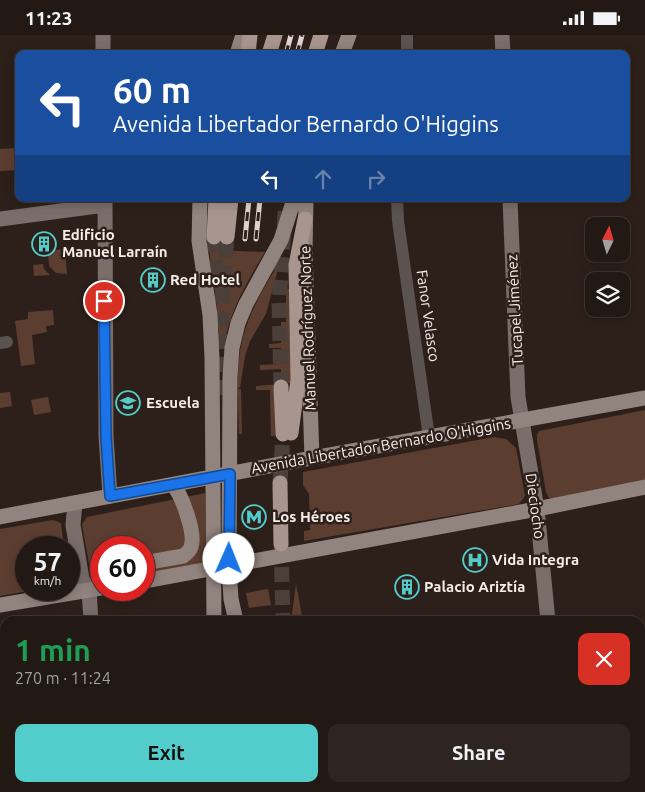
<!DOCTYPE html>
<html lang="en">
<head>
<meta charset="utf-8">
<style>
  :root { --surface:#221814; --page:#2e2522; --text:#f1f3f6; --muted:#a2a0a0; --line:#3f3734; --accent:#53cdcb }
  body { margin:0; font-family:Ubuntu,sans-serif; background:var(--page); color:var(--text); height:100vh; display:flex; flex-direction:column; font-size:19px; white-space:nowrap }
  * { box-sizing:border-box; margin:0 }
  p { font-size:16px; color:var(--muted) }
  .icon { flex:none; width:28px; height:28px; fill:none; stroke:currentColor; stroke-width:2; stroke-linecap:round; stroke-linejoin:round }
  .map { position:relative; flex:1; overflow:hidden }
  .drawer { position:absolute; left:0px; top:581px; width:645px; height:176px; display:flex; flex-direction:column; background:var(--surface); border-radius:15px 15px 0 0; box-shadow:0 2px 12px #0003,0 0 0 1px var(--line) }
  .drawer>* { flex:none }
  .top-card { position:absolute; left:15px; top:15px; width:615px; height:152px; border-radius:10px; box-shadow:0 2px 12px #0003,0 0 0 1px var(--line); background:#1a4fa0; color:#fff; overflow:hidden }
  .needle { width:32px; rotate:5deg }
  .controls { position:absolute; left:585px; top:182px; display:grid; gap:10px }
  .controls a { display:grid; place-items:center; width:45px; height:45px; border-radius:10px; background:var(--surface); box-shadow:0 2px 12px #0003,0 0 0 1px var(--line); font-size:25px }
  .speed { position:absolute; left:15px; top:501px; display:flex; gap:10px; font-size:25px; font-weight:700; text-align:center }
  .speed>* { display:grid; place-content:center; width:65px; height:65px; border-radius:50%; background:var(--surface); box-shadow:0 2px 12px #0003,0 0 0 1px var(--line); line-height:1 }
  .speed small { font-size:12px; font-weight:400 }
  .speed .limit { border:8px solid #d22; background:#fff; color:#111 }
  .pin { position:absolute; display:grid; place-items:center; width:42px; height:42px; color:#fff; margin:-21px; border:2px solid #fff; border-radius:50%; box-shadow:0 1px 5px #0007 }
  .me { position:absolute; width:55px; margin:-28px; rotate:1deg; stroke-linejoin:round; filter:drop-shadow(0 0 4px #0008) }
  .turn { display:flex; align-items:center; gap:18px; height:105px; padding:0 15px; font-size:22px }
  .turn .icon { width:65px; height:65px; stroke-width:2.5 }
  .turn b { display:block; font-size:35px; line-height:42px }
  .lanes { display:flex; align-items:center; height:48px; padding:0 15px; background:#0003; justify-content:center; gap:25px; direction:ltr }
  .lanes .off { opacity:.35 }
  .round { display:grid; place-items:center; flex:none; width:52px; height:52px; border-radius:10px; background:var(--page) }
  .summary { display:flex; align-items:center; justify-content:space-between; height:85px; padding:0 15px }
  h1 { font-size:30px; font-weight:600; line-height:38px; color:#1e9e55 }
  .cta { display:flex; gap:10px; margin-top:auto; padding:10px 15px }
  .cta a { flex:1; height:58px; border-radius:10px; background:var(--accent); color:#111; font-size:20px; font-weight:600; line-height:58px; text-align:center }
  .cta a+a { background:var(--page); color:var(--text) }
  .status { display:flex; justify-content:space-between; align-items:center; height:35px; padding:0 25px; background:var(--surface); direction:ltr }
  .status svg { height:14px; fill:currentColor }
  .map>svg:first-child { display:block }
  .green { fill:#5c3e31 }
  .lines { fill:none; stroke-linecap:round; stroke-linejoin:round }
  .highway-tunnel { stroke:#4b3f39; stroke-width:15; stroke-dasharray:15 8; stroke-linecap:butt }
  .street { stroke:#5a5350; stroke-width:12 }
  .secondary { stroke:#796e69; stroke-width:15 }
  .primary { stroke:#91837d; stroke-width:15 }
  .highway { stroke:#a7958e; stroke-width:15 }
  .rail-casing { stroke:#dfd4d0; stroke-width:5 }
  .rail { stroke:#2d201a; stroke-width:3; stroke-dasharray:9; stroke-linecap:butt }
  .route-casing { stroke:#114b97; stroke-width:12 }
  .route { stroke:#1a73e8; stroke-width:9 }
  .labels { text-anchor:middle; stroke-width:5; stroke-linejoin:round; paint-order:stroke }
  .poi-label { font-size:15px; font-weight:bold; fill:#f7ede9; stroke:#2d201a; text-anchor:start }
  .street-label { font-size:15px; fill:#f7ede9; stroke:#2d201a }
</style>
</head>
<body>
<div class="status"><b>11:23</b><svg viewBox="0 0 49 12"><path d="M0 12V9h3v3zM5 12V6h3v6zM10 12V3h3v9zM15 12V0h3v12zM26 1h20v11H26zM47 4h2v5h-2z"/></svg></div>
<div class="map">
<svg width="645" height="757" viewBox="0 0 645 757">
  <rect width="100%" height="100%" fill="#2d201a"/>
  <path class="green" d="M 19,113 L 19,135 L 0,136 L 0,114 Z
    M 65,214 L 67,239 L 56,238 L 49,231 L 48,216 Z
    M 209,215 L 265,217 C 246,248 230,276 223,312 L 220,312 L 216,263 Z
    M 43,229 L 44,234 L 50,240 L 34,241 L 33,230 Z
    M 276,233 L 278,234 L 266,279 L 250,306 L 245,321 L 240,353 L 238,352 C 237,302 250,275 276,233 Z
    M 286,254 L 290,254 L 292,348 L 287,348 L 287,352 L 274,352 L 275,401 L 271,401 L 270,355 L 256,355 L 256,351 L 281,349 L 281,334 L 260,335 L 260,330 L 281,329 L 281,313 L 269,313 L 269,309 L 281,308 L 281,287 L 286,287 Z
    M 53,275 L 54,290 L 46,291 L 47,297 L 32,300 L 35,329 L 21,331 L 15,286 L 28,284 L 28,277 Z
    M 238,354 L 241,354 L 242,399 L 239,399 Z
    M 10,357 L 12,371 L 0,373 L 0,358 Z
    M 48,362 L 51,377 L 34,380 L 31,365 Z
    M 645,375 L 645,445 L 551,464 L 549,463 L 546,457 L 537,405 L 537,400 L 539,396 Z
    M 494,402 L 506,404 L 516,413 L 525,461 L 519,469 L 304,506 L 304,496 L 310,495 L 309,459 L 303,450 L 303,437 Z
    M 205,458 L 206,527 L 144,539 L 144,512 L 101,512 L 101,547 L 95,545 L 91,541 L 82,489 L 87,482 Z
    M 53,485 L 61,488 L 64,512 L 26,512 L 26,555 L 34,555 L 0,561 L 0,494 Z
    M 296,549 L 303,586 L 291,586 Z
    M 268,554 L 271,570 L 249,573 L 246,558 Z
    M 308,753 L 361,753 L 365,756 L 309,757 Z"/>
  <g class="lines">
    <path class="highway-tunnel" d="M 214,202 L 215,239
      M 281,352 L 279,268 L 286,164
      M 223,360 L 221,281 L 227,202
      M 280,448 L 283,399
      M 281,509 L 283,586"/>
    <path class="street" d="M 407,0 L 407,19
      M 397,164 L 398,186 L 429,402
      M 0,308 L 7,307
      M 640,676 L 645,676
      M 373,752 L 373,757"/>
    <path class="secondary" d="M 103,0 L 103,19
      M 502,0 L 503,19
      M 105,164 L 106,401 L 110,461
      M 510,164 L 518,362 L 537,474 L 548,586
      M 0,184 L 105,170
      M 75,468 L 73,490 L 82,544 L 89,555 L 91,586
      M 104,752 L 104,757
      M 564,752 L 564,757"/>
    <path class="primary" d="M 237,19 L 243,0
      M 342,19 L 349,0
      M 200,164 L 199,206 L 210,280 L 212,323 L 214,586
      M 306,164 L 305,216 L 312,423
      M 0,482 L 312,423 L 645,363
      M 144,528 L 183,521 C 187,518 190,516 191,512 C 196,499 182,460 173,450
      M 144,546 L 537,474 L 645,452
      M 0,570 L 101,553
      M 236,586 L 231,564 L 229,531 L 230,342 L 232,313 L 238,288 L 246,269 L 281,205 L 294,164
      M 231,752 L 232,757
      M 300,752 L 301,757"/>
    <path class="highway" d="M 248,19 L 250,0
      M 269,19 L 275,0
      M 315,19 L 321,0
      M 214,202 L 216,164
      M 227,202 L 231,164
      M 281,352 L 283,399
      M 291,398 L 298,345 L 296,230 L 305,184
      M 280,448 L 281,509
      M 252,752 L 253,757"/>
    <g class="rail-casing">
      <path id="rail" d="M 286,19 L 291,0
        M 297,19 L 302,0
        M 245,204 L 249,164
        M 256,204 L 260,164
        M 274,752 L 275,757"/>
    </g>
    <use href="#rail" class="rail"/>
  </g>
  <g class="lines">
    <g class="route-casing">
      <path id="route" d="M 104,266 L 106,401 L 110,461 L 230,439 L 229,524"/>
    </g>
    <use href="#route" class="route"/>
  </g>
  <defs>
    <g id="building-ring" transform="scale(1.25)"><circle r="9.5" fill="#2d201a" stroke="#53cdcb" stroke-width="1.5"/><path d="M-4-6H4V6H1V3H-1V6H-4ZM-2.5-4.3h1.7v1.8h-1.7ZM.8-4.3h1.7v1.8H.8ZM-2.5-1h1.7V.8h-1.7ZM.8-1h1.7V.8H.8Z" fill="#53cdcb"/></g>
    <g id="school-ring" transform="scale(1.25)"><circle r="9.5" fill="#2d201a" stroke="#53cdcb" stroke-width="1.5"/><path d="M0-5L7-2L0 1L-7-2ZM-4 1L0 2.5L4 1V4Q0 6-4 4Z" fill="#53cdcb"/></g>
    <g id="metro-ring" transform="scale(1.25)"><circle r="9.5" fill="#2d201a" stroke="#53cdcb" stroke-width="1.5"/><path d="M-5.5 5V-5H-3L0 0L3-5H5.5V5H3V-.5L0 4L-3-.5V5Z" fill="#53cdcb"/></g>
    <g id="hospital-ring" transform="scale(1.25)"><circle r="9.5" fill="#2d201a" stroke="#53cdcb" stroke-width="1.5"/><path d="M-5-5h3v3.5h4V-5h3V5h-3V1.5h-4V5h-3Z" fill="#53cdcb"/></g>
  </defs>
  <g fill-rule="evenodd">
    <use href="#building-ring" x="44" y="209"/>
    <use href="#building-ring" x="153" y="245"/>
    <use href="#school-ring" x="128" y="368"/>
    <use href="#metro-ring" x="254" y="482"/>
    <use href="#hospital-ring" x="475" y="525"/>
    <use href="#building-ring" x="407" y="552"/>
  </g>
  <g class="labels">
    <g class="poi-label">
      <text x="62" y="205">Edificio<tspan x="62" dy="17">Manuel Larraín</tspan></text>
      <text x="170" y="250">Red Hotel</text>
      <text x="146" y="373">Escuela</text>
      <text x="272" y="487">Los Héroes</text>
      <text x="492" y="530">Vida Integra</text>
      <text x="424" y="557">Palacio Ariztía</text>
    </g>
    <g class="street-label">
      <text transform="translate(515 275) rotate(-93)" y="5">Tucapel Jiménez</text>
      <text transform="translate(428 281) rotate(82)" y="5">Fanor Velasco</text>
      <text transform="translate(308 293) rotate(-92)" y="5">Manuel Rodríguez Norte</text>
      <text transform="translate(381 411) rotate(-10)" y="5">Avenida Libertador Bernardo O'Higgins</text>
      <text transform="translate(535 471) rotate(82)" y="5">Dieciocho</text>
    </g>
  </g>
</svg>
<div class="controls">
<a><svg class="needle" viewBox="-14 -14 28 28"><path d="M0-13l5 13h-10z" fill="#e53935"/><path d="M0 13l5-13h-10z" fill="#a2a0a0"/></svg></a>
<a><svg class="icon" aria-label="layers" viewBox="0 0 24 24"><path d="M12 4l9 5-9 5-9-5zM3 14l9 5 9-5"/></svg></a>
</div>
<div class="speed"><div>57<small>km/h</small></div><div class="limit">60</div></div>
<div class="pin" style="left:104px;top:266px;background:#d93025"><svg class="icon" aria-label="arrive" viewBox="0 0 24 24"><path d="M6 21V4h12l-3 4 3 4H6"/></svg></div>
<svg class="me" style="left:229px;top:524px" viewBox="-20 -20 40 40"><circle r="19" fill="#fff"/><path d="M0-13L10 11 0 6-10 11z" fill="#1a73e8"/></svg>
<div class="top-card">
<div class="turn"><svg class="icon" aria-label="left" viewBox="0 0 24 24"><path d="M17 20v-9H6M10 6l-5 5 5 5"/></svg><div><b>60 m</b>Avenida Libertador Bernardo O'Higgins</div></div>
<div class="lanes"><svg class="icon" aria-label="left" viewBox="0 0 24 24"><path d="M17 20v-9H6M10 6l-5 5 5 5"/></svg><svg class="icon off" aria-label="ahead" viewBox="0 0 24 24"><path d="M12 20V5M6 11l6-6 6 6"/></svg><svg class="icon off" aria-label="right" viewBox="0 0 24 24"><path d="M7 20v-9h11M14 6l5 5-5 5"/></svg></div>
</div>
<section class="drawer">
<div class="summary"><div><h1>1 min</h1><p>270 m · 11:24</p></div><a class="round" style="background:#d93025;color:#fff"><svg class="icon" aria-label="close" viewBox="0 0 24 24"><path d="M6 6l12 12M18 6L6 18"/></svg></a></div>
<div class="cta"><a>Exit</a><a>Share</a></div>
</section>
</div>
</body>
</html>
